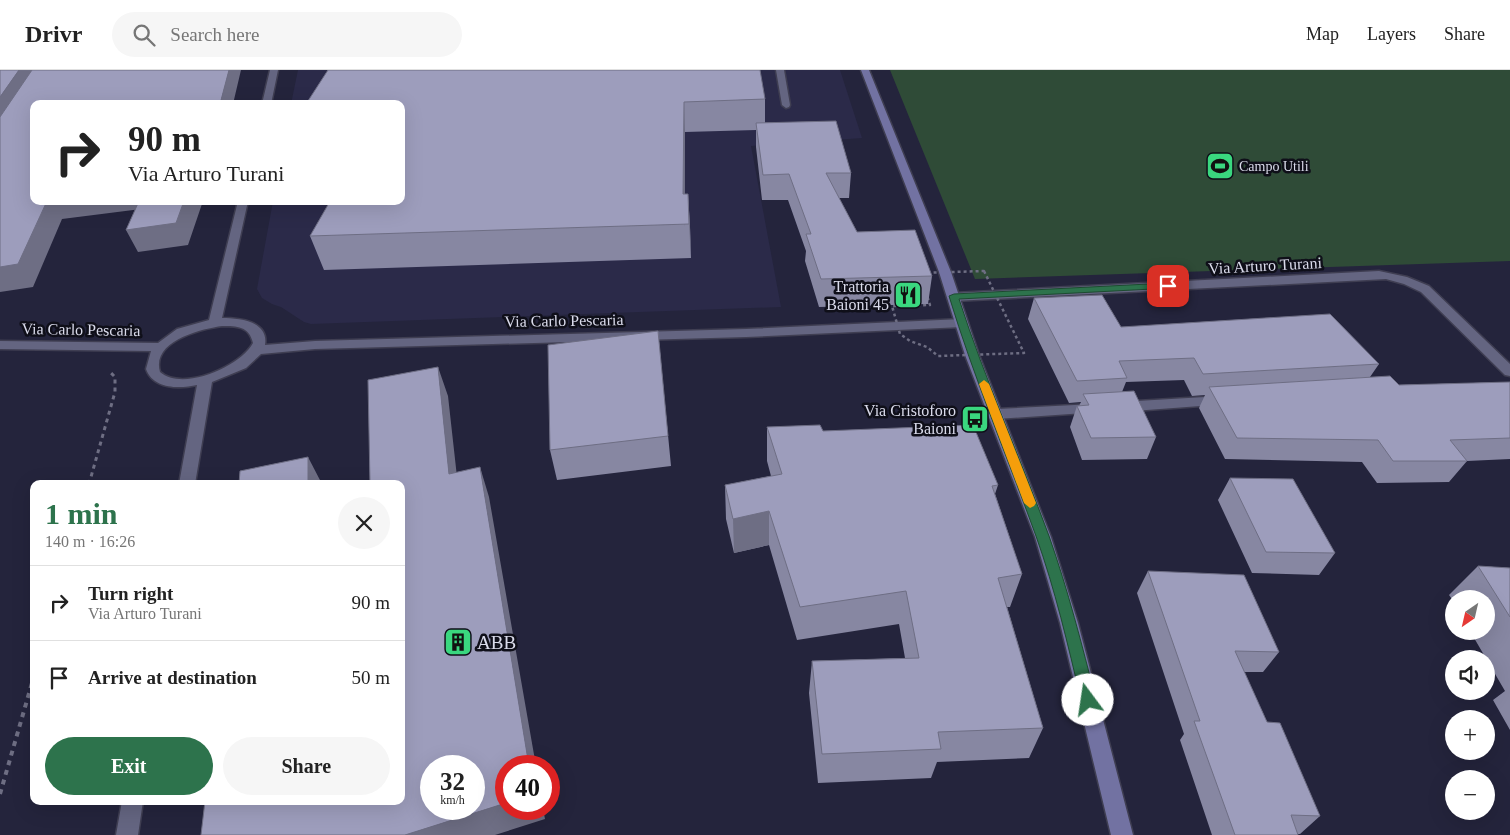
<!DOCTYPE html>
<html lang="en">
<head>
<meta charset="utf-8">
<style>
  :root { --surface:#fff; --page:#f6f6f6; --text:#222; --muted:#767676; --line:#e0e0e0; --accent:#2d734c }
  body { margin:0; font-family:Georgia,serif; background:var(--page); color:var(--text); height:100vh; display:flex; flex-direction:column; font-size:19px; white-space:nowrap }
  * { box-sizing:border-box; margin:0 }
  p { font-size:16px; color:var(--muted) }
  .icon { flex:none; width:28px; height:28px; fill:none; stroke:currentColor; stroke-width:2; stroke-linecap:round; stroke-linejoin:round }
  .map { position:relative; flex:1; overflow:hidden }
  .panel { position:absolute; left:30px; top:410px; width:375px; height:325px; display:flex; flex-direction:column; background:var(--surface); border-radius:10px; box-shadow:0 5px 20px #0002 }
  .panel>* { flex:none }
  .banner { position:absolute; left:30px; top:30px; width:375px; height:105px; border-radius:10px; box-shadow:0 5px 20px #0002; background:#fff; color:var(--text); overflow:hidden }
  .needle { width:32px; rotate:214deg }
  .buttons { position:absolute; left:1445px; top:520px; display:grid; gap:10px }
  .buttons a { display:grid; place-items:center; width:50px; height:50px; border-radius:50%; background:var(--surface); box-shadow:0 5px 20px #0002; font-size:25px }
  .speed { position:absolute; left:420px; top:685px; display:flex; gap:10px; font-size:25px; font-weight:700; text-align:center }
  .speed>* { display:grid; place-content:center; width:65px; height:65px; border-radius:50%; background:var(--surface); box-shadow:0 5px 20px #0002; line-height:1 }
  .speed small { font-size:12px; font-weight:400 }
  .speed .limit { border:8px solid #d22; background:#fff; color:#111 }
  .pin { position:absolute; display:grid; place-items:center; width:42px; height:42px; color:#fff; margin:-21px; border-radius:10px; box-shadow:0 2px 8px #0006 }
  .me { position:absolute; width:55px; margin:-28px; rotate:346deg; stroke-linejoin:round; filter:drop-shadow(0 0 4px #0008) }
  .turn { display:flex; align-items:center; gap:18px; height:105px; padding:0 15px; font-size:22px }
  .turn .icon { width:65px; height:65px; stroke-width:2.5 }
  .turn b { display:block; font-size:35px; line-height:42px }
  .round { display:grid; place-items:center; flex:none; width:52px; height:52px; border-radius:26px; background:var(--page) }
  .overview { display:flex; align-items:center; justify-content:space-between; height:85px; padding:0 15px }
  h1 { font-size:30px; font-weight:600; line-height:38px; color:var(--accent) }
  .button { display:flex; gap:10px; margin-top:auto; padding:10px 15px }
  .button a { flex:1; height:58px; border-radius:30px; background:var(--accent); color:#fff; font-size:20px; font-weight:600; line-height:58px; text-align:center }
  .button a+a { background:var(--page); color:var(--text) }
  ul { padding:0; list-style:none }
  li { display:flex; align-items:center; gap:15px; height:75px; padding:0 15px; border-top:1px solid var(--line) }
  li div { flex:1 }
  li b { display:block; font-size:19px }
  li em { font-style:normal }
  header { display:flex; align-items:center; gap:30px; box-sizing:border-box; height:70px; padding:0 25px; background:var(--surface); border-bottom:1px solid var(--line) }
  header strong { font-size:24px }
  nav { display:flex; gap:28px; margin-inline-start:auto; font-size:18px }
  .search { width:350px; height:45px; background:var(--page); display:flex; align-items:center; gap:12px; box-sizing:border-box; padding:0 18px; border-radius:28px; color:var(--muted); font-size:19px }
  .map>svg:first-child { display:block }
  .built { fill:#2b2a49 }
  .green { fill:#2f4b37 }
  .lines { fill:none; stroke-linecap:round; stroke-linejoin:round }
  .lane-casing { stroke:#3f3e52; stroke-width:3 }
  .street-casing { stroke:#3f3e52; stroke-width:3 }
  .secondary-casing { stroke:#3f3e52; stroke-width:3 }
  .path-far2 { stroke:#6e6e83; stroke-width:2.5; stroke-dasharray:3 3; stroke-linecap:butt }
  .path-far1 { stroke:#6e6e83; stroke-width:3; stroke-dasharray:4 4; stroke-linecap:butt }
  .path { stroke:#6e6e83; stroke-width:4; stroke-dasharray:5 5; stroke-linecap:butt }
  .lane { fill:#646581; fill-rule:evenodd }
  .street { fill:#646581; fill-rule:evenodd }
  .secondary { fill:#7272a2; fill-rule:evenodd }
  .wall { fill:#8787a2 }
  .shaded-wall { fill:#6e6e84 }
  .building { fill:#9d9dbc; stroke:#6e6e84; fill-rule:evenodd }
  .route { fill:#2d734c; stroke:#1d4b31 }
  .slow { fill:#f59e0b }
  .labels { text-anchor:middle; stroke-width:5; stroke-linejoin:round; paint-order:stroke }
  .far-poi-label { font-size:14px; fill:#dadbeb; stroke:#0f0f19; text-anchor:start }
  .street-label { font-size:16px; fill:#dadbeb; stroke:#0f0f19 }
  .poi-label { font-size:16px; fill:#dadbeb; stroke:#0f0f19; text-anchor:end }
  .near-poi-label { font-size:19px; fill:#dadbeb; stroke:#0f0f19; text-anchor:start }
</style>
</head>
<body>
<header>
<strong>Drivr</strong>
<div class="search"><svg class="icon" aria-label="search" viewBox="0 0 24 24"><circle cx="10" cy="10" r="6"/><path d="M15 15l6 6"/></svg>Search here</div>
<nav><a>Map</a><a>Layers</a><a>Share</a></nav>
</header>
<div class="map">
<svg width="1510" height="765" viewBox="0 0 1510 765">
  <rect width="100%" height="100%" fill="#24243c"/>
  <path class="built" d="M 298,0 L 840,0 L 862,68 L 751,76 L 781,237 L 311,254 L 304,252 L 281,237 L 272,234 L 262,228 L 257,219 L 273,131 L 401,131 L 401,34 L 291,34 Z"/>
  <path class="green" d="M 890,0 L 1510,0 L 1510,191 L 975,209 Z"/>
  <g class="lines">
    <g class="lane-casing">
      <path id="lane" d="M 776,0 L 784,0 L 790,35 L 789,37 L 786,38 L 782,35 Z"/>
    </g>
    <g class="street-casing">
      <path id="street" d="M 270,0 L 278,0 L 271,34 L 262,34 Z
        M 238,131 L 248,131 L 222,248 C 239,248 269,251 265,275 L 315,271 L 746,259 L 962,249 L 968,253 L 962,257 L 746,267 L 315,279 L 261,284 L 246,298 L 212,312 L 195,414 L 179,414 L 197,315 C 179,319 153,319 146,299 L 151,281 L 0,279 L 0,271 L 158,273 L 177,259 L 209,250 ZM 222,256 C 237,256 249,256 253,273 C 241,296 183,322 160,302 C 151,271 201,259 222,256 Z
        M 1379,201 L 1407,207 L 1429,216 L 1510,294 L 1510,306 L 1505,305 L 1421,222 L 1404,214 L 1386,209 L 954,231 L 948,227 L 954,223 Z
        M 1222,326 L 1227,328 L 1229,331 L 1227,334 L 1120,342 L 1115,340 L 1113,337 L 1115,334 L 1120,332 Z
        M 1094,334 L 1099,336 L 1101,339 L 1099,342 L 997,349 L 992,347 L 990,344 L 992,341 L 997,339 Z
        M 122,731 L 143,731 L 138,765 L 116,765 Z"/>
    </g>
    <g class="secondary-casing">
      <path id="secondary" d="M 861,0 L 869,0 L 951,202 L 979,285 L 1051,467 L 1078,553 L 1133,765 L 1111,765 L 1060,553 L 1035,467 L 965,285 L 939,202 Z"/>
    </g>
    <path class="path-far2" d="M 984,201 L 1024,283 L 938,286 L 927,277 L 910,271 L 900,264 L 892,236 L 930,235 L 920,203 Z"/>
    <path class="path-far1" d="M 89,414 L 115,322 L 115,307 L 110,302"/>
    <path class="path" d="M 0,724 L 34,606"/>
    <use href="#lane" class="lane"/>
    <use href="#street" class="street"/>
    <use href="#secondary" class="secondary"/>
  </g>
  <path class="wall" d="M 765,29 L 765,53 L 851,103 L 849,128 L 839,128 L 857,162 L 932,206 L 928,234 L 819,237 L 805,191 L 806,181 L 788,130 L 762,130 L 756,77 L 756,60 L 685,62 L 685,124 L 688,124 L 690,157 L 691,188 L 324,200 L 310,166 L 336,133 L 401,34 Z
    M 1034,228 L 1121,257 L 1379,294 L 1370,307 L 1399,315 L 1510,312 L 1510,389 L 1467,391 L 1449,412 L 1377,413 L 1362,392 L 1225,389 L 1199,338 L 1205,325 L 1192,326 L 1184,310 L 1126,312 L 1122,322 L 1156,367 L 1147,389 L 1082,390 L 1070,357 L 1077,336 L 1079,336 L 1081,332 L 1069,333 L 1028,249 Z
    M 658,261 L 671,396 L 557,410 L 550,380 Z
    M 767,357 L 823,361 L 998,415 L 995,424 L 1022,504 L 1010,537 L 1007,537 L 1043,658 L 1029,688 L 937,692 L 931,708 L 818,713 L 809,623 L 812,591 L 905,588 L 899,554 L 797,570 L 769,475 L 734,483 L 726,449 L 725,415 L 771,406 L 767,391 Z
    M 1230,408 L 1335,483 L 1319,505 L 1252,503 L 1218,430 Z
    M 1478,496 L 1510,498 L 1510,660 L 1493,630 L 1505,621 L 1470,561 L 1486,561 L 1486,529 L 1454,529 L 1454,532 L 1449,525 Z
    M 1148,501 L 1279,582 L 1263,602 L 1244,602 L 1267,652 L 1320,746 L 1300,764 L 1297,764 L 1298,765 L 1212,765 L 1180,670 L 1184,664 L 1137,523 Z"/>
  <path class="shaded-wall" d="M 19,0 L 43,0 L 0,66 L 0,27 Z
    M 229,0 L 241,0 L 233,34 L 220,34 Z
    M 684,32 L 685,62 L 685,157 L 683,124 Z
    M 688,124 L 690,157 L 691,188 L 689,154 Z
    M 47,131 L 154,131 L 157,137 L 62,149 L 33,217 L 0,222 L 0,197 Z
    M 184,131 L 203,131 L 188,175 L 138,182 L 126,160 Z
    M 438,297 L 448,326 L 460,434 L 449,404 Z
    M 308,387 L 322,414 L 308,414 Z
    M 480,397 L 489,427 L 536,696 L 529,696 Z
    M 769,441 L 769,475 L 734,483 L 733,449 Z
    M 506,733 L 506,739 L 543,739 L 545,749 L 495,765 L 405,765 Z"/>
  <path class="building" d="M 0,0 L 19,0 L 0,27 Z
    M 32,0 L 229,0 L 220,34 L 34,34 L 34,131 L 47,131 L 18,194 L 0,197 L 0,47 Z
    M 328,0 L 760,0 L 765,29 L 684,32 L 683,124 L 688,124 L 689,154 L 310,166 L 329,133 L 336,133 L 337,131 L 401,131 L 401,34 L 306,34 Z
    M 836,51 L 851,103 L 826,103 L 857,162 L 915,160 L 932,206 L 821,209 L 806,164 L 811,164 L 789,104 L 763,105 L 756,53 Z
    M 139,131 L 184,131 L 176,153 L 126,160 Z
    M 1102,225 L 1121,257 L 1330,244 L 1379,294 L 1203,304 L 1194,288 L 1119,291 L 1127,308 L 1077,311 L 1034,228 Z
    M 658,261 L 668,366 L 550,380 L 548,275 Z
    M 438,297 L 449,404 L 480,397 L 529,696 L 506,696 L 506,733 L 405,765 L 201,765 L 205,731 L 401,731 L 401,414 L 370,414 L 368,310 ZM 431,696 L 474,696 L 474,739 L 431,739 Z
    M 1390,306 L 1399,315 L 1510,312 L 1510,368 L 1450,370 L 1467,391 L 1393,391 L 1378,370 L 1237,368 L 1209,317 Z
    M 1134,321 L 1156,367 L 1091,368 L 1077,336 L 1089,335 L 1083,324 Z
    M 820,355 L 823,361 L 973,355 L 998,415 L 992,416 L 1022,504 L 998,508 L 1043,658 L 938,662 L 941,679 L 822,684 L 812,591 L 919,588 L 906,521 L 800,537 L 769,441 L 733,449 L 725,415 L 782,404 L 767,357 Z
    M 308,387 L 308,414 L 239,414 L 240,401 Z
    M 1230,408 L 1293,409 L 1335,483 L 1266,482 Z
    M 1478,496 L 1510,498 L 1510,547 Z
    M 1148,501 L 1244,505 L 1279,582 L 1235,581 L 1267,652 L 1280,653 L 1320,746 L 1291,745 L 1298,765 L 1235,765 L 1194,651 L 1200,651 Z"/>
  <path class="route" d="M 1168,213 L 1172,214 L 1172,218 L 959,229 C 985,310 1020,387 1049,466 C 1068,520 1082,575 1096,630 L 1094,635 L 1088,637 L 1083,635 L 1081,630 C 1068,575 1055,519 1036,466 C 1007,386 974,308 949,226 L 954,224 Z"/>
  <path class="slow" d="M 984,310 L 989,314 L 1036,433 L 1034,436 L 1030,438 L 1024,433 L 979,314 Z"/>
  <defs>
    <g id="stadium-square" transform="scale(1.4375)"><rect x="-9" y="-9" width="18" height="18" rx="4" fill="#3ad77f" stroke="#0f0f19"/><path d="M0-5a6.5 5 0 1 0 0 10a6.5 5 0 1 0 0-10ZM-3.5-1.8h7v3.6h-7Z" fill="#111"/></g>
    <g id="restaurant-square" transform="scale(1.4375)"><rect x="-9" y="-9" width="18" height="18" rx="4" fill="#3ad77f" stroke="#0f0f19"/><path d="M-5-6h1v4h1v-4h1v4h1v-4h1v5L-1.5 .5V6h-2V.5L-5-1ZM5-6V6H3V1.5H1.5Q1.5-4 5-6Z" fill="#111"/></g>
    <g id="bus-square" transform="scale(1.4375)"><rect x="-9" y="-9" width="18" height="18" rx="4" fill="#3ad77f" stroke="#0f0f19"/><path d="M-5-6H5V4H4V6H2V4H-2V6H-4V4H-5ZM-3.5-4V0h7V-4ZM-3.5 1.2v1.5H-2V1.2ZM2 1.2v1.5H3.5V1.2Z" fill="#111"/></g>
    <g id="building-square" transform="scale(1.4375)"><rect x="-9" y="-9" width="18" height="18" rx="4" fill="#3ad77f" stroke="#0f0f19"/><path d="M-4-6H4V6H1V3H-1V6H-4ZM-2.5-4.3h1.7v1.8h-1.7ZM.8-4.3h1.7v1.8H.8ZM-2.5-1h1.7V.8h-1.7ZM.8-1h1.7V.8H.8Z" fill="#111"/></g>
  </defs>
  <g fill-rule="evenodd">
    <use href="#stadium-square" x="1220" y="96"/>
    <use href="#restaurant-square" x="908" y="225"/>
    <use href="#bus-square" x="975" y="349"/>
    <use href="#building-square" x="458" y="572"/>
  </g>
  <g class="labels">
    <g class="far-poi-label">
      <text x="1239" y="101">Campo Utili</text>
    </g>
    <g class="street-label">
      <text transform="translate(1265 195) rotate(-3)" y="6">Via Arturo Turani</text>
      <text transform="translate(564 250) rotate(-1)" y="6">Via Carlo Pescaria</text>
      <text transform="translate(81 259) rotate(1)" y="6">Via Carlo Pescaria</text>
    </g>
    <g class="poi-label">
      <text x="889" y="222">Trattoria<tspan x="889" dy="18">Baioni 45</tspan></text>
      <text x="956" y="346">Via Cristoforo<tspan x="956" dy="18">Baioni</tspan></text>
    </g>
    <g class="near-poi-label">
      <text x="477" y="579">ABB</text>
    </g>
  </g>
</svg>
<div class="buttons">
<a><svg class="needle" viewBox="-14 -14 28 28"><path d="M0-13l5 13h-10z" fill="#e53935"/><path d="M0 13l5-13h-10z" fill="#767676"/></svg></a>
<a><svg class="icon" aria-label="sound" viewBox="0 0 24 24"><path d="M4 9h4l5-4v14l-5-4H4zM17 9q2 3 0 6"/></svg></a>
<a>+</a>
<a>−</a>
</div>
<div class="speed"><div>32<small>km/h</small></div><div class="limit">40</div></div>
<div class="pin" style="left:1168px;top:216px;background:#d93025"><svg class="icon" aria-label="arrive" viewBox="0 0 24 24"><path d="M6 21V4h12l-3 4 3 4H6"/></svg></div>
<svg class="me" style="left:1088px;top:630px" viewBox="-20 -20 40 40"><circle r="19" fill="#fff"/><path d="M0-13L10 11 0 6-10 11z" fill="#2d734c"/></svg>
<div class="banner">
<div class="turn"><svg class="icon" aria-label="right" viewBox="0 0 24 24"><path d="M7 20v-9h11M14 6l5 5-5 5"/></svg><div><b>90 m</b>Via Arturo Turani</div></div>
</div>
<section class="panel">
<div class="overview"><div><h1>1 min</h1><p>140 m · 16:26</p></div><a class="round"><svg class="icon" aria-label="close" viewBox="0 0 24 24"><path d="M6 6l12 12M18 6L6 18"/></svg></a></div>
<ul>
<li><svg class="icon" aria-label="right" viewBox="0 0 24 24"><path d="M7 20v-9h11M14 6l5 5-5 5"/></svg><div><b>Turn right</b><p>Via Arturo Turani</p></div><em>90 m</em></li>
<li><svg class="icon" aria-label="arrive" viewBox="0 0 24 24"><path d="M6 21V4h12l-3 4 3 4H6"/></svg><div><b>Arrive at destination</b></div><em>50 m</em></li>
</ul>
<div class="button"><a>Exit</a><a>Share</a></div>
</section>
</div>
</body>
</html>
